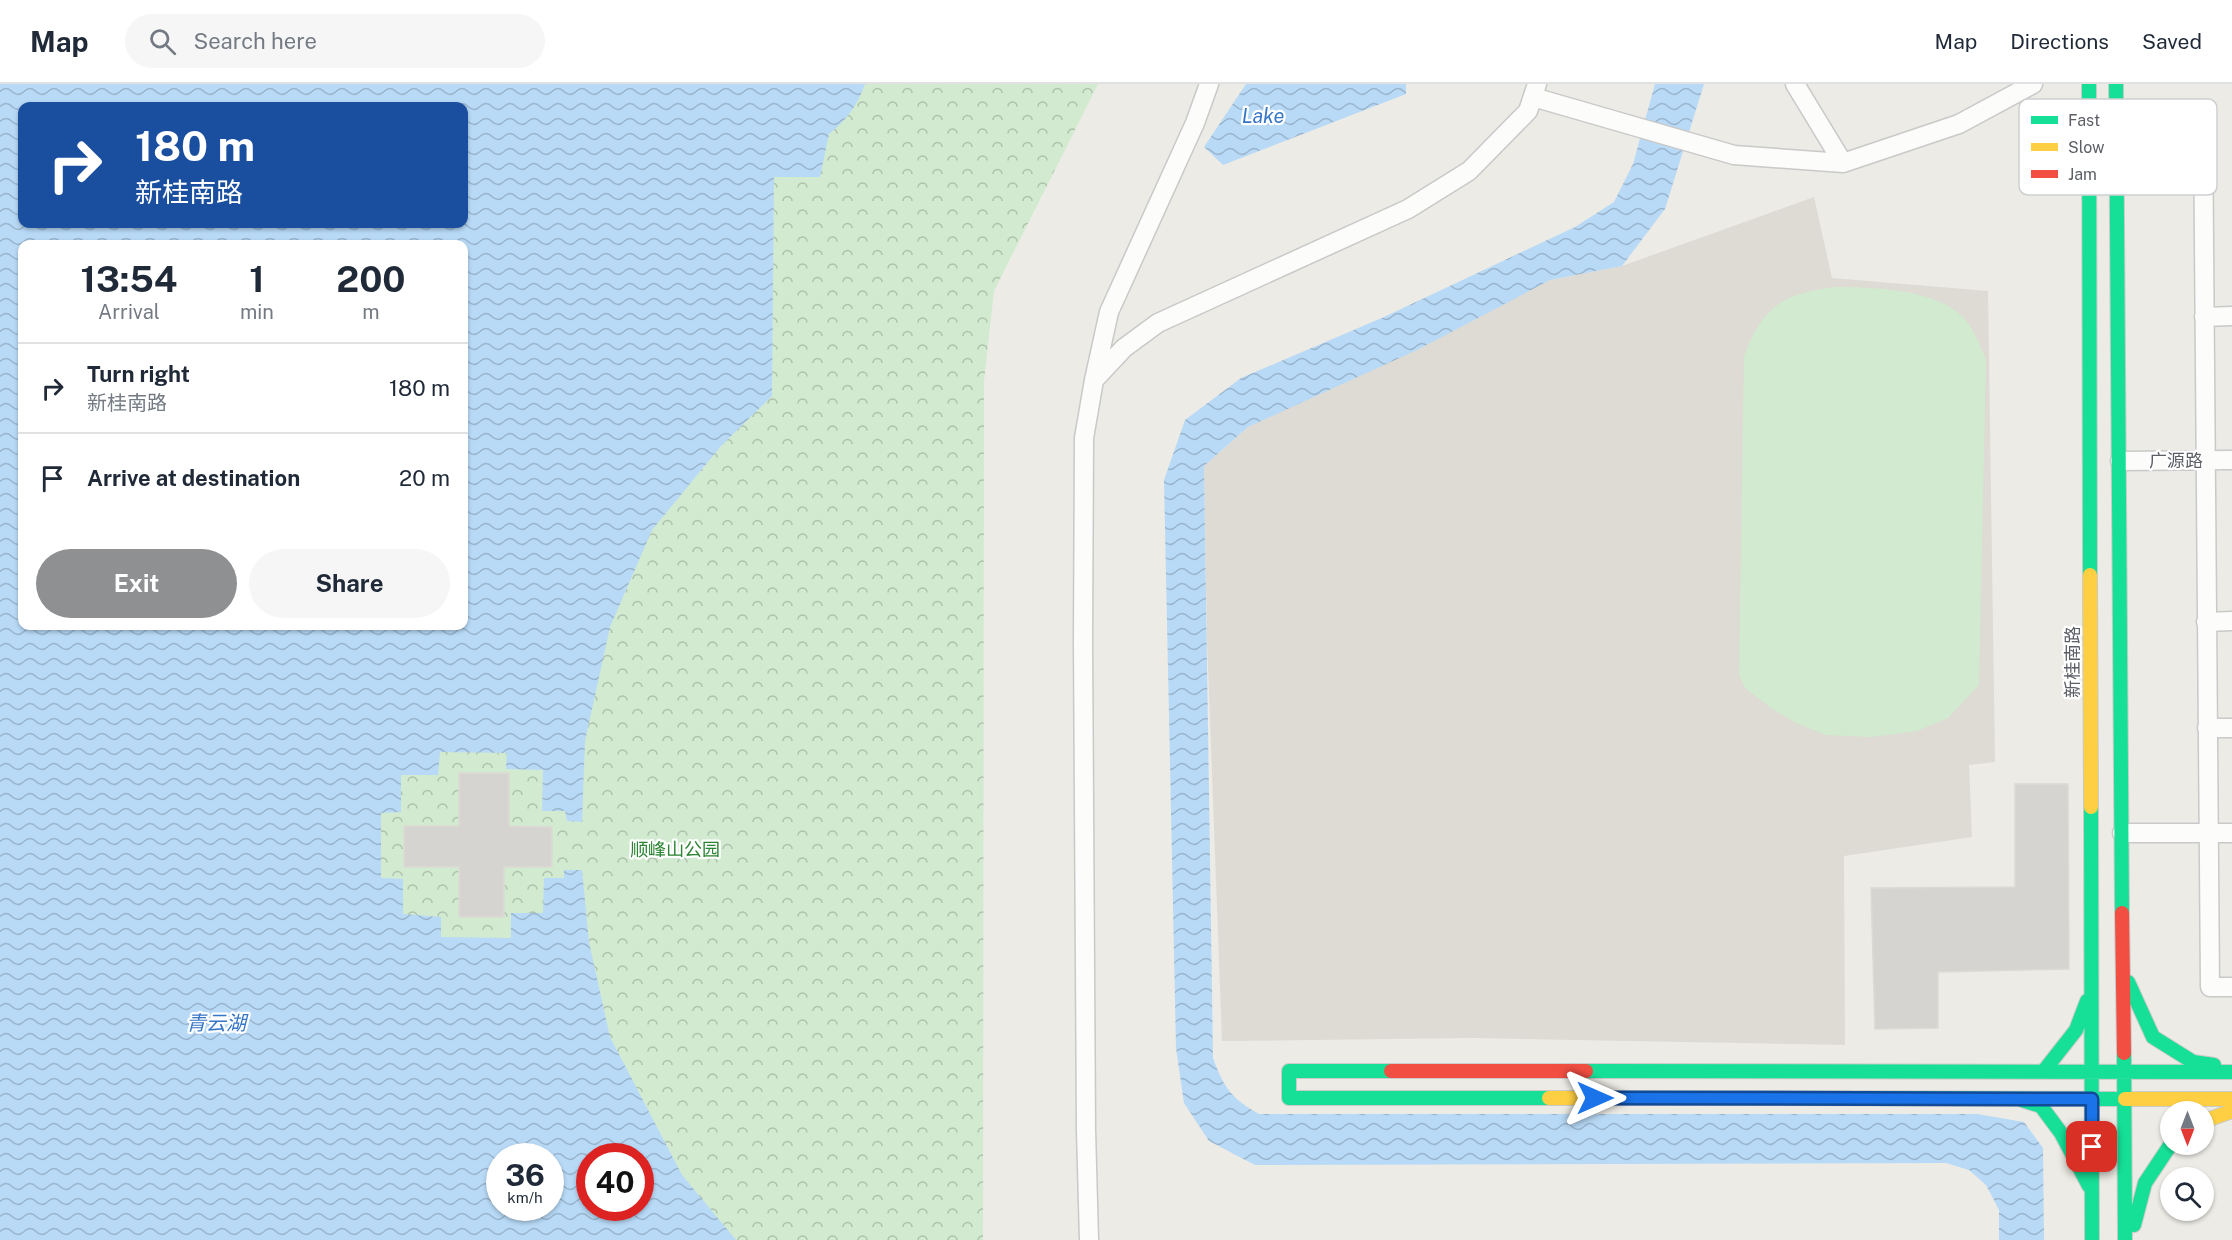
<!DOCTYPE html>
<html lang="en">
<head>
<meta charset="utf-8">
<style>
  :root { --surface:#fff; --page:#f6f6f7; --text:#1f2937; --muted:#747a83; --line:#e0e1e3; --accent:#8e9092 }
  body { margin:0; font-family:"Public Sans","Noto Sans SC",sans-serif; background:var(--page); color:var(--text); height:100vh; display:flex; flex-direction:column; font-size:22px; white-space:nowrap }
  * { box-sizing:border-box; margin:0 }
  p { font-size:20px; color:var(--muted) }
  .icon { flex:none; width:33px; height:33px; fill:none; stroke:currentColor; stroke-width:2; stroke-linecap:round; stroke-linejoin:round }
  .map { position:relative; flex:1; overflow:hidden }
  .details { position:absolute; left:18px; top:156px; width:450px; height:390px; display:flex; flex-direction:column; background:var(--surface); border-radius:12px; box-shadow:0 2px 4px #0004 }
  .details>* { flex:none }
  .hud { position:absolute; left:18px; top:18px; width:450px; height:126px; border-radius:12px; box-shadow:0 2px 4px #0004; background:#1a4fa0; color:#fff; overflow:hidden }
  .needle { width:39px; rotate:180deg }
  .tools { position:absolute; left:2160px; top:1017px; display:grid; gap:12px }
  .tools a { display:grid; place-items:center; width:54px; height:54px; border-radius:50%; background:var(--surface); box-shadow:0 2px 4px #0004; font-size:30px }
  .speed { position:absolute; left:486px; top:1059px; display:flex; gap:12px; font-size:30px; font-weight:700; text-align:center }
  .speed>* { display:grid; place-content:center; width:78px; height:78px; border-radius:50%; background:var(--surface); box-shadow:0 2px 4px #0004; line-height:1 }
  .speed small { font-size:15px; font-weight:400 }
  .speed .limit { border:9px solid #d22; background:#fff; color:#111 }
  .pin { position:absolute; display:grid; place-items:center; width:51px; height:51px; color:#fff; margin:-26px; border-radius:12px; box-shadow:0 3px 9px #0006 }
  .me { position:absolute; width:66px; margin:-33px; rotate:90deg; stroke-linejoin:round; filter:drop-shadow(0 0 4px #0008) }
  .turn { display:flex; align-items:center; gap:21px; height:126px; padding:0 18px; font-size:27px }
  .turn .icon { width:78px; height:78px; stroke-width:2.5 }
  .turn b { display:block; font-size:42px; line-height:51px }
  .eta { display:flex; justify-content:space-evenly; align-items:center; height:102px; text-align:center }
  .eta b { font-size:36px; font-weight:700; line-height:42px }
  .action { display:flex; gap:12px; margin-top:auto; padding:12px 18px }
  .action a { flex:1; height:69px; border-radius:36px; background:var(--accent); color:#fff; font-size:24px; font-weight:700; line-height:69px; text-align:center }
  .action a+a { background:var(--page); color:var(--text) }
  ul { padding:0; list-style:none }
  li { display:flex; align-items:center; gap:18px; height:90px; padding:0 18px; border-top:2px solid var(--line) }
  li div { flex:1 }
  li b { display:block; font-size:22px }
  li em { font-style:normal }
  header { display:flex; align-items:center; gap:36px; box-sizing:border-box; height:84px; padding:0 30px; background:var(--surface); border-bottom:2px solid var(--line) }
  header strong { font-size:28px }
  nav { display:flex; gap:33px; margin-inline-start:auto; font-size:21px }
  .search { width:420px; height:54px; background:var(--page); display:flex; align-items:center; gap:15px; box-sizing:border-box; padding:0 21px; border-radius:33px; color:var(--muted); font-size:22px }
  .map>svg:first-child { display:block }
  .education { fill:#dddbd3 }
  .grass { fill:#d2ead0 }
  .park { fill:url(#park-crowns); fill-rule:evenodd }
  .water { fill:url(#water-waves); fill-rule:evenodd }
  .building { fill:#d5d4d0; stroke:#dcdad4; stroke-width:1.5 }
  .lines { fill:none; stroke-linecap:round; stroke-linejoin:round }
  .street-casing { stroke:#c8c9c8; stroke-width:21 }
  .fast-casing { stroke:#c9cac9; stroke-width:16 }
  .slow-casing { stroke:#c9cac9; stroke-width:16 }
  .jam-casing { stroke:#c9cac9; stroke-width:16 }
  .street { stroke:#fcfcfb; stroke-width:18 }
  .fast { stroke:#16e098; stroke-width:14 }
  .slow { stroke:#ffcf43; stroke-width:14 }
  .jam { stroke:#f24e42; stroke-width:14 }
  .route-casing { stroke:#114b97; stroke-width:15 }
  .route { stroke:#1a73e8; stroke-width:10 }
  .labels { text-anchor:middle; stroke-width:4.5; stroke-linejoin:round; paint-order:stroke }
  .street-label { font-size:18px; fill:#5b5f65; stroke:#fff }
  .park-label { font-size:18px; fill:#2b8433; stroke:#fff }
  .water-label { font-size:20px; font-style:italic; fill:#3676c6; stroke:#fff }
  .key { fill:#fff; stroke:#cecfd1; stroke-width:1.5 }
  .key-label { font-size:16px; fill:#5b5f65 }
</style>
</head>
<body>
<header>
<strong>Map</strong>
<div class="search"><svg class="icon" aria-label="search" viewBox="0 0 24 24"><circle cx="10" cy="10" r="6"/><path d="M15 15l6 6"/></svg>Search here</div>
<nav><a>Map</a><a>Directions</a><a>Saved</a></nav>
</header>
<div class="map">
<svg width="2232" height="1156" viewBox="0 0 2232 1156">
  <defs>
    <pattern id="park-crowns" width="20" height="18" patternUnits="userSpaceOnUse" patternTransform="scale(1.5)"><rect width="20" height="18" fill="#d2ead0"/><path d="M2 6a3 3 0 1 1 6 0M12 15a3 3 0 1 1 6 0" fill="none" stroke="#adc1ac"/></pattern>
    <pattern id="water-waves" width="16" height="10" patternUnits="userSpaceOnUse" patternTransform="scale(1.5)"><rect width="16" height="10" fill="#b8daf7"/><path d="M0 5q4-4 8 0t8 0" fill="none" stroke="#99b4cc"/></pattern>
  </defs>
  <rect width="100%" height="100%" fill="#ecebe5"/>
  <path class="education" d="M 1814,113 L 1832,194 L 1988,207 L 1995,678 L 1969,681 L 1972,753 L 1844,772 L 1845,961 L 1473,954 L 1222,957 L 1207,555 L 1204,382 L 1248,343 L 1550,196 L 1622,182 Z"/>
  <path class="grass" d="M 1835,203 C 1871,203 1929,205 1957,228 C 1972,239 1979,259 1986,276 L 1979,601 L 1948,634 L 1917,647 L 1871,653 L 1826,651 L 1796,639 L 1771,624 L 1745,604 L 1739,591 L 1744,272 C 1763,222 1782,210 1835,203 Z"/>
  <path class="park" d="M 0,0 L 1098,0 L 994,207 L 984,297 L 983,1156 L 0,1156 ZM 22,22 L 464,22 L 464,140 L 22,140 ZM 22,160 L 464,160 L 464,542 L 22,542 ZM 500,1072 L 550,1072 L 550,1124 L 500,1124 ZM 590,1072 L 640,1072 L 640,1124 L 590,1124 Z"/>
  <path class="water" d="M 0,0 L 865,0 C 858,20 846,37 829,50 L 820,93 L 774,93 L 772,312 L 721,362 L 652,446 L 610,543 L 585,657 L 582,738 L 567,737 L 565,727 L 542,727 L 543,686 L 506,685 L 507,669 L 440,668 L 438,691 L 401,691 L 401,728 L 381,729 L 381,794 L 403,795 L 403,830 L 441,833 L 441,853 L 511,854 L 511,829 L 543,829 L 544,794 L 564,794 L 564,786 L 582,786 L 589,858 L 610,953 L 682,1091 L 736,1156 L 0,1156 ZM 22,22 L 464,22 L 464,140 L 22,140 ZM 22,160 L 464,160 L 464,542 L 22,542 ZM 500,1072 L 550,1072 L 550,1124 L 500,1124 ZM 590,1072 L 640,1072 L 640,1124 L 590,1124 Z
    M 1246,0 L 1406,0 L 1406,10 L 1223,81 L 1204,63 Z
    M 1655,0 L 1704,0 L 1665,125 L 1622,182 L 1550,196 L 1417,266 L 1248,343 L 1204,382 L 1213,974 C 1224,1004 1231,1014 1259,1030 L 1977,1030 L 2024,1038 L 2043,1064 L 2044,1156 L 1999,1156 L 1999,1126 L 1986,1101 L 1969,1086 L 1946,1079 L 1255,1081 L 1209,1057 L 1184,1019 L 1176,964 L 1164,396 L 1185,336 L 1241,294 L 1384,233 L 1575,143 L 1614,118 L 1633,80 Z"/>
  <path class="building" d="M 459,689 L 509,689 L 509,742 L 552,743 L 552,783 L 504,783 L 504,833 L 459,833 L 459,783 L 404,783 L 404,742 L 459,742 Z
    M 2015,700 L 2068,700 L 2069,885 L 1938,888 L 1938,944 L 1875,945 L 1871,804 L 2015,803 Z"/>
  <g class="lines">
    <g class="street-casing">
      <path id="street" d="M 1795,0 L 1843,79
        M 1533,13 L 1734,71 L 1843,79 L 1959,40 L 2033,0
        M 2203,33 L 2210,903 L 2232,903
        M 2204,233 L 2232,232
        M 1094,296 L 1109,228 L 1195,39 L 1209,0
        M 2120,377 L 2232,376
        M 2206,538 L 2232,537
        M 2207,644 L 2232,644
        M 2122,749 L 2232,749
        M 1089,1156 L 1086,1046 L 1083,557 L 1084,354 L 1094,296 L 1124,264 L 1158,239 L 1408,125 L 1469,87 L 1528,27 L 1537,0"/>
    </g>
    <g class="fast-casing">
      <path id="fast" d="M 2089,0 L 2090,491
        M 2116,0 L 2122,829
        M 2091,723 L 2092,1156
        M 2128,898 L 2153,953 L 2193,978 L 2214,981
        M 2124,969 L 2125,1156
        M 1391,987 L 1289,987 L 1289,1014 L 1549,1014
        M 1586,987 L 2232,988
        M 2043,988 L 2076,946 L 2087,917
        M 1750,1014 L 2125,1015
        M 2022,1016 L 2041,1022 L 2061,1049 L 2089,1102
        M 2134,1141 L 2145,1099 L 2171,1060"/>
    </g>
    <g class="slow-casing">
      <path id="slow" d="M 2090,491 L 2091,723
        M 1549,1014 L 1750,1014
        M 2125,1015 L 2232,1015
        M 2204,1037 L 2232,1027"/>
    </g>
    <g class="jam-casing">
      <path id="jam" d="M 2122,829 L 2124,969
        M 1391,987 L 1586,987"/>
    </g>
    <use href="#street" class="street"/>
    <use href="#fast" class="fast"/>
    <use href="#slow" class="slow"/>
    <use href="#jam" class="jam"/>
  </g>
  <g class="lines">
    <g class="route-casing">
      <path id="route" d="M 1595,1014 L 2092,1015 L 2092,1063"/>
    </g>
    <use href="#route" class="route"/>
  </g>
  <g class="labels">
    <g class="street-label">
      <text x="2176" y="383">广源路</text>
      <text transform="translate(2073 578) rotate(-90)" y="6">新桂南路</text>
    </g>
    <g class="park-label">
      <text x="675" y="772">顺峰山公园</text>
    </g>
    <g class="water-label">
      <text x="1263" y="39">Lake</text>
      <text x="216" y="946">青云湖</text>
    </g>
  </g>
  <rect x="2019" y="15" width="198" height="96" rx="9" class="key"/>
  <rect x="2031" y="32" width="27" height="8" fill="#16e098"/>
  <rect x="2031" y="59" width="27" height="8" fill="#ffcf43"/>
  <rect x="2031" y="86" width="27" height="8" fill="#f24e42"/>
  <g class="key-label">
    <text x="2068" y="42">Fast</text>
    <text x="2068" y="69">Slow</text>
    <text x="2068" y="96">Jam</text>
  </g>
</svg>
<div class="tools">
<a><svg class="needle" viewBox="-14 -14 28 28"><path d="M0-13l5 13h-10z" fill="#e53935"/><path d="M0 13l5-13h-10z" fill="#747a83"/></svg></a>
<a><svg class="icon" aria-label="search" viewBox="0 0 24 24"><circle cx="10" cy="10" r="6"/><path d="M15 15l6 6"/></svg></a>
</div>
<div class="speed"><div>36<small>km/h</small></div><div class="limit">40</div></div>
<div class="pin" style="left:2092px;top:1063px;background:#d93025"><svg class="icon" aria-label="arrive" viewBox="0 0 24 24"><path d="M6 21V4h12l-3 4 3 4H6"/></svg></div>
<svg class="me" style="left:1595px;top:1014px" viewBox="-20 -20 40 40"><path d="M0-17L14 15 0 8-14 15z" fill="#1a73e8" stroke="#fff" stroke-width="4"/></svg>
<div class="hud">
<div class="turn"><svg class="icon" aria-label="right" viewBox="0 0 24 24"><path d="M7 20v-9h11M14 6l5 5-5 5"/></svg><div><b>180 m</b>新桂南路</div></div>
</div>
<section class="details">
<div class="eta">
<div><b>13:54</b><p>Arrival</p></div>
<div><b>1</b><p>min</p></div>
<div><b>200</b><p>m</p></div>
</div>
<ul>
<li><svg class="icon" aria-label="right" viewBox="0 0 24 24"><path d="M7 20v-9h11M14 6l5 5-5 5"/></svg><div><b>Turn right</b><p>新桂南路</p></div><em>180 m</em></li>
<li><svg class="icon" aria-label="arrive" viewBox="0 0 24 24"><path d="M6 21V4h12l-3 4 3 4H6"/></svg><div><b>Arrive at destination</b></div><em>20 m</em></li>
</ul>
<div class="action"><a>Exit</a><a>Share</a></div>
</section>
</div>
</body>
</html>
